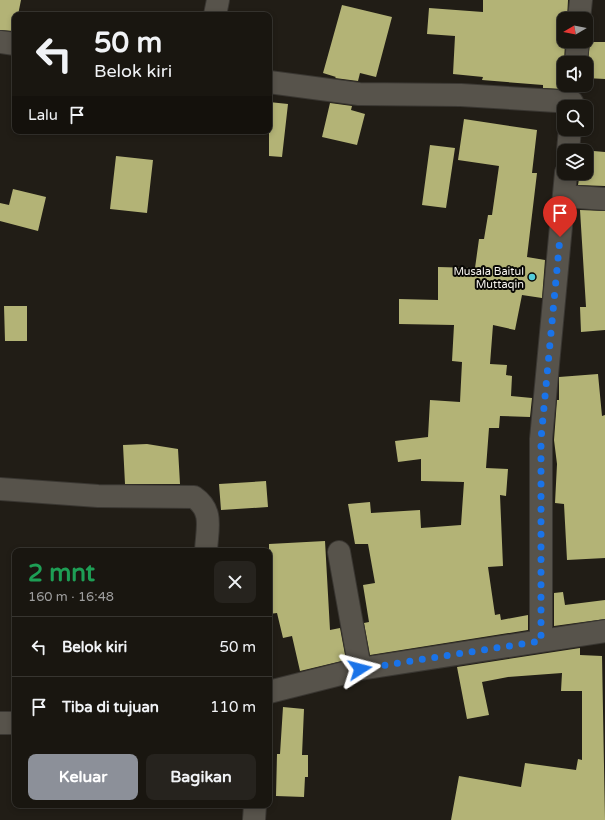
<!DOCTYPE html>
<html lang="id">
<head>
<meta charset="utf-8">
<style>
  :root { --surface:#191610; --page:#26231e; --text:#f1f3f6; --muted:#9f9f9f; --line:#373530; --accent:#8c9099 }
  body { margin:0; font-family:"Varela Round",sans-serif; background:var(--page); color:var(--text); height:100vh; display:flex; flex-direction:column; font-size:15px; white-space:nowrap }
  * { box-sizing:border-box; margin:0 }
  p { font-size:13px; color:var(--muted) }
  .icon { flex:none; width:22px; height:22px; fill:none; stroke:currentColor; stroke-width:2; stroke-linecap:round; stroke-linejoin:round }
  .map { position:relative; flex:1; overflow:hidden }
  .drawer { position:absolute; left:12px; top:548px; width:260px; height:260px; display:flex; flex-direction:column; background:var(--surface); border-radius:8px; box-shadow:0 2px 6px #0003,0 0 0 1px var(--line) }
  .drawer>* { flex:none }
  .hud { position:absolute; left:12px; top:12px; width:260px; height:122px; border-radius:8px; box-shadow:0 2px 6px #0003,0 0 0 1px var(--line); background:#191610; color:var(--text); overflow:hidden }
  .needle { width:26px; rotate:260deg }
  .fabs { position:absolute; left:557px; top:12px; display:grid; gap:8px }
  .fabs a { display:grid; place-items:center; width:36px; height:36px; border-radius:8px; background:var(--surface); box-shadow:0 2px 6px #0003,0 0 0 1px var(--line); font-size:20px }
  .pin { position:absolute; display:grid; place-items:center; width:34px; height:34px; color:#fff; margin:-41px -17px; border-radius:50% 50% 50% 0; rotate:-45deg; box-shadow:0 0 4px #0007 }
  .pin .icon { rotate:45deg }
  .me { position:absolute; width:44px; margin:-22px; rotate:81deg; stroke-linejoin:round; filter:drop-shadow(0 0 3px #0008) }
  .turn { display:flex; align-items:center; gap:14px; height:84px; padding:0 16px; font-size:18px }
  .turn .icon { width:52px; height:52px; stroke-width:2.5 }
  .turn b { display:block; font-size:28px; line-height:34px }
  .then { display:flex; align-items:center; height:38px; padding:0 16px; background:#0003; gap:8px; font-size:15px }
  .round { display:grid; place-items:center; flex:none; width:42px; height:42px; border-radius:8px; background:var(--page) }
  .overview { display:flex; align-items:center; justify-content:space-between; height:68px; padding:0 16px }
  h1 { font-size:24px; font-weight:700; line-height:30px; color:#1e9e55 }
  .button { display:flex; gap:8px; margin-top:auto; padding:8px 16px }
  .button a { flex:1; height:46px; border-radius:8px; background:var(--accent); color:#fff; font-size:16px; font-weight:700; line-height:46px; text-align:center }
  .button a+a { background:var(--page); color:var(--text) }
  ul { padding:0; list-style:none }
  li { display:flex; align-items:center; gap:12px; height:60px; padding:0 16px; border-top:1px solid var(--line) }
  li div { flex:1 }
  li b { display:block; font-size:15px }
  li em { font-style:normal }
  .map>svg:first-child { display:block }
  .building { fill:#b3b376 }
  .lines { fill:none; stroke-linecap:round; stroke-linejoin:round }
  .minor-casing { stroke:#3a3732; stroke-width:24 }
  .minor { stroke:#57534b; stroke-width:22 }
  .route { stroke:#1a73e8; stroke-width:7; stroke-dasharray:0 12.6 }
  .poi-dot { fill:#52cbd9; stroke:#090805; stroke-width:1.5 }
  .labels { text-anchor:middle; stroke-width:4; stroke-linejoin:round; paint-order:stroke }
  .poi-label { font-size:11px; fill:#f7f4ef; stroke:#090805; text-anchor:end }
</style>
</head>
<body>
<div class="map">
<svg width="605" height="820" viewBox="0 0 605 820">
  <rect width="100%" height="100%" fill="#211d16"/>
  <path class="building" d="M 0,0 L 21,0 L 18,15 L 15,15 L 14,31 L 0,30 Z
    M 483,0 L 568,0 L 567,19 L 564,19 L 564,41 L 565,41 L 563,89 L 543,88 L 543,85 L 482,80 L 483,77 L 453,74 L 455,36 L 427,34 L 429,8 L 483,12 Z
    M 342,5 L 392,17 L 376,77 L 360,73 L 358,81 L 335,78 L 336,77 L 323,73 Z
    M 590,42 L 605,42 L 605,79 L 586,78 Z
    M 269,102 L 288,104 L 282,157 L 269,156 Z
    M 330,103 L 352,106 L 351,110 L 365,114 L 357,145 L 322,137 Z
    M 464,119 L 537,130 L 532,173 L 537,173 L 527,257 L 545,260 L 542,298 L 522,295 L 515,330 L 493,325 L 490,364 L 507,365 L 506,375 L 512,376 L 511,396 L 532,398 L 530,417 L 500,416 L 499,428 L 489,428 L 486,468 L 508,469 L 506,496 L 500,495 L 503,566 L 488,567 L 495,615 L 500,614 L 501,620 L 528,615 L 528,630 L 370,655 L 364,623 L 369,622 L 363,585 L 375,583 L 368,544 L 355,544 L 348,504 L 370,502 L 371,513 L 420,510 L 421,528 L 461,525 L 464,482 L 421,481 L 421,459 L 398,462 L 395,441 L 428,437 L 430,400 L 460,402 L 462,362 L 452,361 L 454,325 L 399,324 L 399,299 L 438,300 L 438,267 L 475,268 L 479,239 L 484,239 L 488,215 L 492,215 L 499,166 L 458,160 Z
    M 430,145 L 455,148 L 446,208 L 422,205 Z
    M 582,150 L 605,152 L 605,186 L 578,185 L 580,173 L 586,173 L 586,151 Z
    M 116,156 L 153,160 L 147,213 L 110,209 Z
    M 13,189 L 46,197 L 38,231 L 0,221 L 0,203 L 9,205 Z
    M 580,210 L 605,211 L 605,330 L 581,332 L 580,307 L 586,307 Z
    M 4,306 L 27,306 L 27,341 L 5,341 Z
    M 598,374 L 602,416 L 605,415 L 605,558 L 567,560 L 564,504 L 555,503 L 557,464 L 554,440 L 557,400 L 559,400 L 559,377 Z
    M 147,444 L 178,449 L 180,484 L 125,484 L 123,445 Z
    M 266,481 L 268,507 L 221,510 L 219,484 Z
    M 325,541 L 330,630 L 340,628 L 346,660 L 300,671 L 292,636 L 283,638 L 277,613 L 269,614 L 269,544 Z
    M 563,592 L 565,605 L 605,600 L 605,619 L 554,626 L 554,593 Z
    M 580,648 L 580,655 L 602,656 L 605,820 L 451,820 L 459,776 L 521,787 L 525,763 L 576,770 L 578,759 L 582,760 L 582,691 L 561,691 L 562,673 L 508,677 L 482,682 L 489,715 L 467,719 L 457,667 Z
    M 283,707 L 304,709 L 302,755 L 308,755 L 308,777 L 305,777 L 304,797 L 276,796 L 277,754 L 280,754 Z"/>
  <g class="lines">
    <g class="minor-casing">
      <path id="minor" d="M 215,15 L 218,0
        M 579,19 L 581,0
        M 0,42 L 15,44
        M 576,63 L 578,41
        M 269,82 L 359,94 L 461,95 L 572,102
        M 568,151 L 570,129
        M 564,196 L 605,199
        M 0,489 L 98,496 L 194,497 C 214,511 207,529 206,551
        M 339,552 L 360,669
        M 541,641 L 541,439 L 566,173
        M 269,692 L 360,669 L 605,631
        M 0,723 L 15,723
        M 254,820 L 255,805"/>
    </g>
    <use href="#minor" class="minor"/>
  </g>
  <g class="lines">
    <path class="route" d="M 360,669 L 541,641 L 541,439 L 560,237"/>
  </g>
  <circle class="poi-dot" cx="532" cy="277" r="4"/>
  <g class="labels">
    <g class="poi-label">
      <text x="524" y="275">Musala Baitul<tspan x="524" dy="13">Muttaqin</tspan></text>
    </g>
  </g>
</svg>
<div class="fabs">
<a><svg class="needle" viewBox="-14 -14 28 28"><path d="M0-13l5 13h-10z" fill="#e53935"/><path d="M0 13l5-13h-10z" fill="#9f9f9f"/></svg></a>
<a><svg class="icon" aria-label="sound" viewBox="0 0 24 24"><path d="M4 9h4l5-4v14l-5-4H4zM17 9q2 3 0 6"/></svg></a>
<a><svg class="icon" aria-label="search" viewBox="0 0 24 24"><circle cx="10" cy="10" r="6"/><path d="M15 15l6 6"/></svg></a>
<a><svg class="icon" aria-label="layers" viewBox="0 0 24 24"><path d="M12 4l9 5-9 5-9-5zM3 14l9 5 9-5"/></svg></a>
</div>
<div class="pin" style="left:560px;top:237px;background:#d93025"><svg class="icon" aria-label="arrive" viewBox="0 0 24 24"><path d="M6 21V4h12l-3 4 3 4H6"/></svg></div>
<svg class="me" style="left:360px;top:669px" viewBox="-20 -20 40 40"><path d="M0-17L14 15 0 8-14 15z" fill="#1a73e8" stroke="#fff" stroke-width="4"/></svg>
<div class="hud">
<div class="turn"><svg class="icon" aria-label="left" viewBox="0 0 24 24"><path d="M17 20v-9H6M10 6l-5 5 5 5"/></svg><div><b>50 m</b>Belok kiri</div></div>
<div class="then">Lalu<svg class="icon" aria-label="arrive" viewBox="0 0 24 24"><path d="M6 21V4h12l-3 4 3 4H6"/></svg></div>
</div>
<section class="drawer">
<div class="overview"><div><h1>2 mnt</h1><p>160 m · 16:48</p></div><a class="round"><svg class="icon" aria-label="close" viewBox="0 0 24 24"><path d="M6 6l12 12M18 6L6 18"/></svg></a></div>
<ul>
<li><svg class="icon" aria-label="left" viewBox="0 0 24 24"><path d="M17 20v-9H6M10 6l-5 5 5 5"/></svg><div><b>Belok kiri</b></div><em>50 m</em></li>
<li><svg class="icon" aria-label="arrive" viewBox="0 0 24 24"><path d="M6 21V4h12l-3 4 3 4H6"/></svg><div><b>Tiba di tujuan</b></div><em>110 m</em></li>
</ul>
<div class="button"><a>Keluar</a><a>Bagikan</a></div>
</section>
</div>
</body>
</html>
